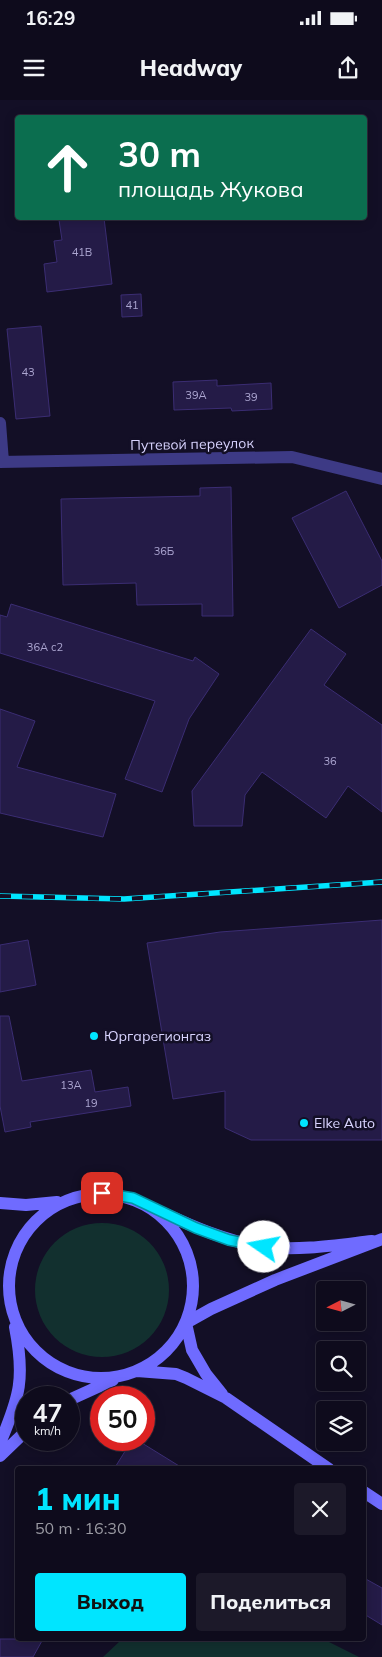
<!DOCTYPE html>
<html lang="ru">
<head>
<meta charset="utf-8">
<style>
  :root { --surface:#0e0b1c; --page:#1c1929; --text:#f1f3f6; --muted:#9b9ba3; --line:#2e2b3b; --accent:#00e5ff }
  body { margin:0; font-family:Mulish,sans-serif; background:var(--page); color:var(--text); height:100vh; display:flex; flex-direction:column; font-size:19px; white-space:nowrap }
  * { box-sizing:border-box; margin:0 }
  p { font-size:16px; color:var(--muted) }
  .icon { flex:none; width:28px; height:28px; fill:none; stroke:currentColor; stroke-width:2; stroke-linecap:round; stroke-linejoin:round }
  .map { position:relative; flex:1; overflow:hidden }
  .panel { position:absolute; left:15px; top:1366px; width:351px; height:175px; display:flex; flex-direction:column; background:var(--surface); border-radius:5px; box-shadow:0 2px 12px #0003,0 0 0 1px var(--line) }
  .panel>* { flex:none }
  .guide { position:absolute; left:15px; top:15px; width:352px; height:105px; border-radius:5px; box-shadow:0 2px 12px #0003,0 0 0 1px var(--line); background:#0b6e4f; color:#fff; overflow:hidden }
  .needle { width:32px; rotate:264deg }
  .tools { position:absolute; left:316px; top:1181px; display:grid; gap:10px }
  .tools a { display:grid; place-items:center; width:50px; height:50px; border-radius:5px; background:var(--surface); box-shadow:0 2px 12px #0003,0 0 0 1px var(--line); font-size:25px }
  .speed { position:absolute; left:15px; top:1286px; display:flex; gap:10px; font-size:25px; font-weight:700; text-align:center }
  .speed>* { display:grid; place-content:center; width:65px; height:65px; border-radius:50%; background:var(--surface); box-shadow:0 2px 12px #0003,0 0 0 1px var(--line); line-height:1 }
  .speed small { font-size:12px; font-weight:400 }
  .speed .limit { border:8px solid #d22; background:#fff; color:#111 }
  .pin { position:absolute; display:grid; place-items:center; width:42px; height:42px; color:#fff; margin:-21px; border-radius:10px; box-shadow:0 2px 8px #0006 }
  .me { position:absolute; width:55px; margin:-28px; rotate:282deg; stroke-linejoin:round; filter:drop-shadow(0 0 4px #0008) }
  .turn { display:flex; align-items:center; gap:18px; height:105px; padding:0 20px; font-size:22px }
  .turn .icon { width:65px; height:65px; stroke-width:2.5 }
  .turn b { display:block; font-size:35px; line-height:42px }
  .round { display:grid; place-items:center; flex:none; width:52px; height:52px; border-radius:5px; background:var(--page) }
  .overview { display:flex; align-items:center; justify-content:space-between; height:85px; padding:0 20px }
  h1 { font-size:30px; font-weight:800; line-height:38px; color:var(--accent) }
  .button { display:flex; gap:10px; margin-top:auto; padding:10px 20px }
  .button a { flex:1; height:58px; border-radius:5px; background:var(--accent); color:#111; font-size:20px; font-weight:800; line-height:58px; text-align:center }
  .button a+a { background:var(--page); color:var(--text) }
  .status { display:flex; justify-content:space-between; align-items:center; height:35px; padding:0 25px; background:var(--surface); direction:ltr }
  .status svg { height:14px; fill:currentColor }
  header { display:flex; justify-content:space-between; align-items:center; height:65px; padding:0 20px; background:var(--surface); font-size:22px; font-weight:800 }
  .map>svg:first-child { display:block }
  .green { fill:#12302f }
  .building { fill:#241b47; stroke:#3b2d73 }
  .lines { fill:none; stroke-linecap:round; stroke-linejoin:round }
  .street { stroke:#3d3a85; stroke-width:12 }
  .secondary { stroke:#6f6bff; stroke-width:12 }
  .rail-casing { stroke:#00e5ff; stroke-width:5.5 }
  .rail { stroke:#130f26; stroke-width:4; stroke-dasharray:11; stroke-linecap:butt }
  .route-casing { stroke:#0095a6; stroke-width:12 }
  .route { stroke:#00e5ff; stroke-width:9 }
  .poi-dot { fill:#00e5ff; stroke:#130f26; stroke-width:2 }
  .labels { text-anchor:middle; stroke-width:5; stroke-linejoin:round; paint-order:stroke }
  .number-label { font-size:11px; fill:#aca6d1 }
  .street-label { font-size:14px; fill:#d9d4ff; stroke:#130f26 }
  .poi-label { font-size:14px; fill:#d9d4ff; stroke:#130f26; text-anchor:start }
</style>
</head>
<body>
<div class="status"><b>16:29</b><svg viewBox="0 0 49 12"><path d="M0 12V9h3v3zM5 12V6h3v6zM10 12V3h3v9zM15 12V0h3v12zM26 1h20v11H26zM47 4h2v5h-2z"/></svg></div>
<header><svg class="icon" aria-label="menu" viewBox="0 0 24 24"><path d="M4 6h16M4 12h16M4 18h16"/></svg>Headway<svg class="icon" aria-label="share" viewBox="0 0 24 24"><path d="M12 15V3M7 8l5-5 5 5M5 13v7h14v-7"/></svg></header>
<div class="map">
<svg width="382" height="1557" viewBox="0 0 382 1557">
  <rect width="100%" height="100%" fill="#130f26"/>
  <path class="green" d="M35 1190a67 67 0 1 1 134 0a67 67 0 1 1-134 0Z
    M 120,1539 L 323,1539 L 359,1557 L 103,1557 L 120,1541 Z"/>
  <path class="building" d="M 78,118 L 104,118 L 112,184 L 47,192 L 44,164 L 57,162 L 54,141 L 62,140 L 59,120 Z
    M 141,194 L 142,216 L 122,217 L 121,195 Z
    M 41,226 L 50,316 L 16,319 L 7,229 Z
    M 217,280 L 217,286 L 271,283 L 272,309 L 232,311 L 231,308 L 174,310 L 173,282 Z
    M 231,387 L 233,516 L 202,516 L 202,504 L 137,505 L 136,483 L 63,485 L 61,399 L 200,396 L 200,388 Z
    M 346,391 L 382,461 L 382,485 L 339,508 L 292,418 Z
    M 11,504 L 193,561 L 195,557 L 219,574 L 189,619 L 162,692 L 125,679 L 155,601 L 0,553 L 0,515 L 7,517 Z
    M 311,529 L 346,554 L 324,585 L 382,625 L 382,712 L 348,686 L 326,718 L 262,672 L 245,695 L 242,726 L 194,726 L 192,691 Z
    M 0,609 L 35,621 L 17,667 L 116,694 L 103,737 L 0,713 Z
    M 382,820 L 382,1040 L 251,1040 L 225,1028 L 225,991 L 173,999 L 147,843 L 220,832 Z
    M 28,840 L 36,885 L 0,892 L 0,845 Z
    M 0,916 L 9,916 L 22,981 L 91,970 L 95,992 L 128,987 L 131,1006 L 30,1022 L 31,1027 L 5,1032 L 0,1006 Z
    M 132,1340 L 137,1340 L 184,1369 L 114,1369 Z
    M 364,1478 L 382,1488 L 382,1525 L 364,1514 Z
    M 0,1539 L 43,1539 L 33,1557 L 0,1557 Z"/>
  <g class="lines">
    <path class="street" d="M 0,323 L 3,362
      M 0,362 L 292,357 L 382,379"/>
    <path class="secondary" d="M9 1186a92 92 0 1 1 184 0a92 92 0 1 1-184 0Z
      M 0,1103 L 26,1105 L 57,1102
      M 161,1112 C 194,1127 228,1142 264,1147 C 300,1151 337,1145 372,1141
      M 186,1223 L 211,1209 L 275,1180 L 382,1139
      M 186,1223 L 192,1250 L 206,1274 L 222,1294
      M 137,1271 L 176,1274 L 186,1278 L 226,1298 L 329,1369
      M 69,1300 L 113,1280
      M 0,1343 C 20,1296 25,1278 15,1227
      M 0,1356 L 26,1331
      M 364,1392 L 382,1404"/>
    <g class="rail-casing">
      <path id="rail" d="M 0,796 L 124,799 L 382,782"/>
    </g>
    <use href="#rail" class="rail"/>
  </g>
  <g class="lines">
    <g class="route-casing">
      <path id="route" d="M 102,1093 L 133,1098 L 196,1128 L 229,1140 L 264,1147"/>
    </g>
    <use href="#route" class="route"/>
  </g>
  <g class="poi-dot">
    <circle cx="94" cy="936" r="5"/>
    <circle cx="304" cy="1023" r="5"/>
  </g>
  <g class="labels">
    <g class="number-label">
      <text x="82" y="156">41В</text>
      <text x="132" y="209">41</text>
      <text x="28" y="276">43</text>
      <text x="196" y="299">39А</text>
      <text x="251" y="301">39</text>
      <text x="164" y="455">36Б</text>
      <text x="45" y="551">36А с2</text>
      <text x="330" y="665">36</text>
      <text x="71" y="989">13А</text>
      <text x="91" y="1007">19</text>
    </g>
    <g class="street-label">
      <text transform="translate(192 344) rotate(-1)" y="5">Путевой переулок</text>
    </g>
    <g class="poi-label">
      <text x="104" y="941">Юргарегионгаз</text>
      <text x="314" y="1028">Elke Auto</text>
    </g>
  </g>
</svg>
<div class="tools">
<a><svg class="needle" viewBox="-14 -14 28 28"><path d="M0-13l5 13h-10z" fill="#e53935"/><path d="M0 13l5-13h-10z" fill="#9b9ba3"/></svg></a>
<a><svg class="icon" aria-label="search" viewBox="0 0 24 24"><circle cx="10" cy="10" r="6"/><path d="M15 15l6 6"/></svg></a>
<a><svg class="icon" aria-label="layers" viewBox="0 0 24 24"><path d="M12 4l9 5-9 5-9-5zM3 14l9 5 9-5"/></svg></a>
</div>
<div class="speed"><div>47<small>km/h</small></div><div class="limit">50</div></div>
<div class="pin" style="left:102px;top:1093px;background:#d93025"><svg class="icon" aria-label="arrive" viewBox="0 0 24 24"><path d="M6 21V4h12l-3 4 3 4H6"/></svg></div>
<svg class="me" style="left:264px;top:1147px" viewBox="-20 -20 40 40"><circle r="19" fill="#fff"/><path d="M0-13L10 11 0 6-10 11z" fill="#00e5ff"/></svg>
<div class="guide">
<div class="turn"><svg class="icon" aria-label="ahead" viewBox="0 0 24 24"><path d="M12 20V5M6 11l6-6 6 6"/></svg><div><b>30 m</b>площадь Жукова</div></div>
</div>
<section class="panel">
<div class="overview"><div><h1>1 мин</h1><p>50 m · 16:30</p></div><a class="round"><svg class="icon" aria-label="close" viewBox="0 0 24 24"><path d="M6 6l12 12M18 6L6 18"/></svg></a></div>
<div class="button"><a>Выход</a><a>Поделиться</a></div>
</section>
</div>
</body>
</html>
